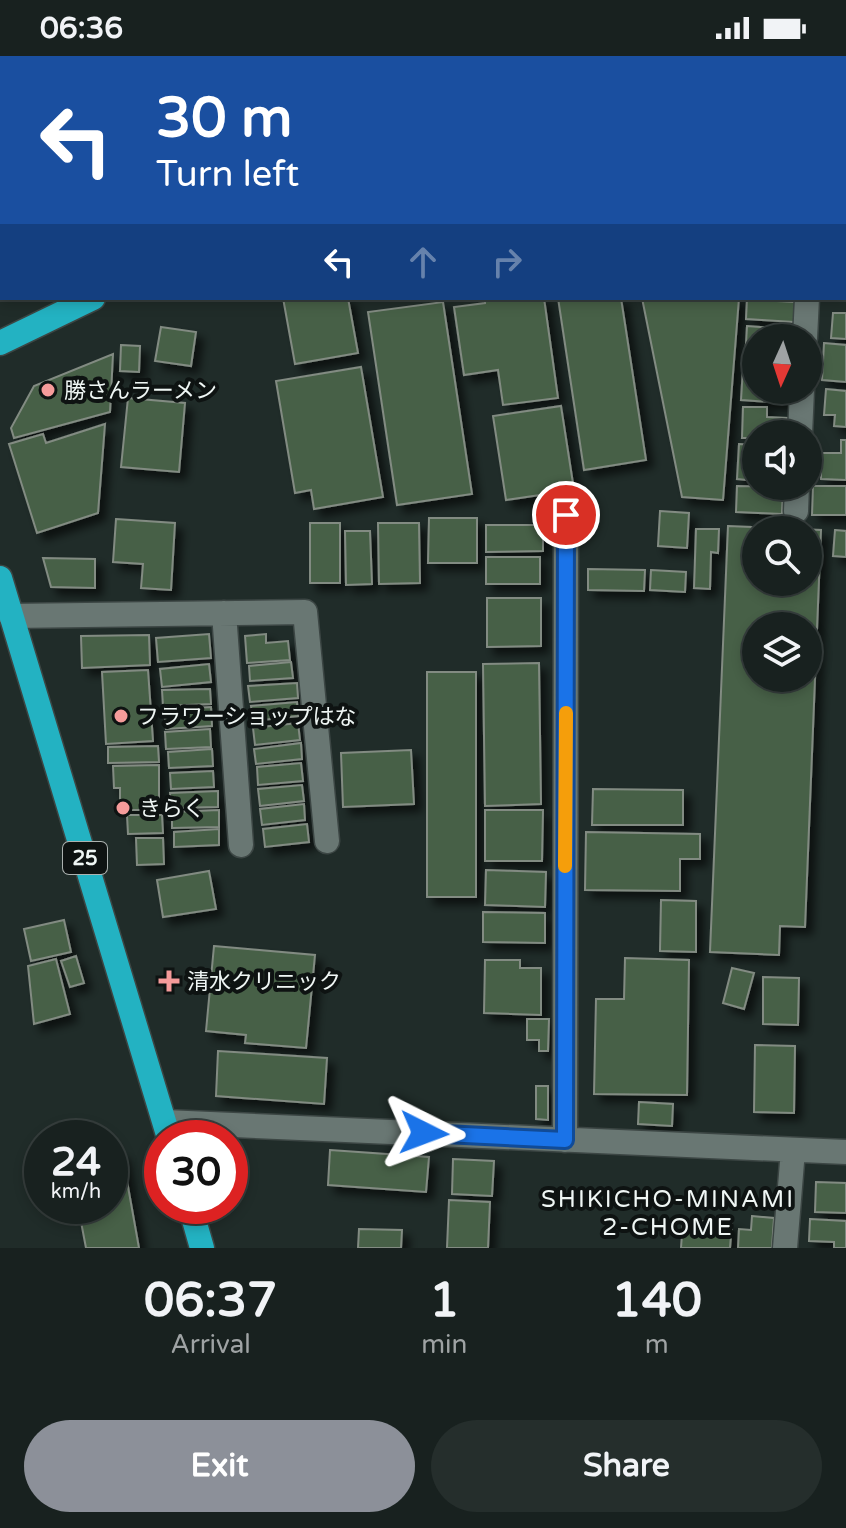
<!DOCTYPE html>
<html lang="en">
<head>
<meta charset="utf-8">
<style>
  :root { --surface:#18211f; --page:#252e2c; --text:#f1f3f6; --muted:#9fa3a4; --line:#363e3d; --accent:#8c9099 }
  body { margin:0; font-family:"Varela Round","Noto Sans JP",sans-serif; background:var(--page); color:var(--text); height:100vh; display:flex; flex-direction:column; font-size:30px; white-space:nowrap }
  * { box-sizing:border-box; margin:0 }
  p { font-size:26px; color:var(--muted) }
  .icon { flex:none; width:44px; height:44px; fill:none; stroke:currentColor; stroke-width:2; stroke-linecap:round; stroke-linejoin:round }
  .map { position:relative; height:1192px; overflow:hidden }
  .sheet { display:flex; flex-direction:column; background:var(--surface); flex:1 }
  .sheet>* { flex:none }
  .top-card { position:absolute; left:0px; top:0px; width:846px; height:244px; box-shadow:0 4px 12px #0003,0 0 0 2px var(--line); background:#1a4fa0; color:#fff; overflow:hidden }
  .needle { width:52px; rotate:183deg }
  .tools { position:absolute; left:742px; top:268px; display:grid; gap:16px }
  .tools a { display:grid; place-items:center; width:80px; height:80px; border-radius:50%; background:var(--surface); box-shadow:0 4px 12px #0003,0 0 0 2px var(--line); font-size:40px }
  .speed { position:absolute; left:24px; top:1064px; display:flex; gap:16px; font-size:40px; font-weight:700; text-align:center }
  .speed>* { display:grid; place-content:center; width:104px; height:104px; border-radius:50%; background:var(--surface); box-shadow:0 4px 12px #0003,0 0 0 2px var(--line); line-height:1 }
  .speed small { font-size:20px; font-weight:400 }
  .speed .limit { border:12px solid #d22; background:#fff; color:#111 }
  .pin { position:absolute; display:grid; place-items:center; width:68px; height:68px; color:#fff; margin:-34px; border:4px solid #fff; border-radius:50%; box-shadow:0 2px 8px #0007 }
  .me { position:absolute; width:88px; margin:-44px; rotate:93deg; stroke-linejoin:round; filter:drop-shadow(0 0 6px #0008) }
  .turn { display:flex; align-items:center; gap:28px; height:168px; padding:0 24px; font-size:36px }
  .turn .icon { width:104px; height:104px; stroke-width:2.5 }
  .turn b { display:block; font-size:56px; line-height:68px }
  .lanes { display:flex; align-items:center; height:76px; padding:0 24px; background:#0003; justify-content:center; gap:40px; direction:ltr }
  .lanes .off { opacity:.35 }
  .eta { display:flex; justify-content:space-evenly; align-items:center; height:136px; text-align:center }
  .eta b { font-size:48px; font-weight:700; line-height:56px }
  .button { display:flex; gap:16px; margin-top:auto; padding:16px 24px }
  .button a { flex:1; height:92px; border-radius:48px; background:var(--accent); color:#fff; font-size:32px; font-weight:700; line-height:92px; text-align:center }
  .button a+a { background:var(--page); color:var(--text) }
  .status { display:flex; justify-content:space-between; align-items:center; height:56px; padding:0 40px; background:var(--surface); direction:ltr }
  .status svg { height:22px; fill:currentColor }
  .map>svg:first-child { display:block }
  .building { fill:#476047; stroke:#828b82; stroke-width:2; fill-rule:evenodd; filter:url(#shadow) }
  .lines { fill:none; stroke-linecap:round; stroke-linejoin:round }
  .minor-casing { stroke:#3c4644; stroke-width:27 }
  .highway-casing { stroke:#3c4644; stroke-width:27 }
  .minor { stroke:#697773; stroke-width:24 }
  .highway { stroke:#23b2c2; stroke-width:24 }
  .route-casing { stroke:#114b97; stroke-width:20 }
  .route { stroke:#1a73e8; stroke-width:14 }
  .slow { stroke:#f59e0b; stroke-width:14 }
  .poi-dot { fill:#f59b9a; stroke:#0e1312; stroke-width:3 }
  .labels { text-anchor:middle; stroke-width:8; stroke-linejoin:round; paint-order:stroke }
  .shield { fill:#0e1312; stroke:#acb2b0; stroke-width:2 }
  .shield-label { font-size:20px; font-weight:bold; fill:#eff6f4 }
  .poi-label { font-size:22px; fill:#eff6f4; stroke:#0e1312; text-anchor:start }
  .neighbourhood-label { font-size:24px; letter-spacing:2px; fill:#eff6f4; stroke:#0e1312 }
</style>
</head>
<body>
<div class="status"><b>06:36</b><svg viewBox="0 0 49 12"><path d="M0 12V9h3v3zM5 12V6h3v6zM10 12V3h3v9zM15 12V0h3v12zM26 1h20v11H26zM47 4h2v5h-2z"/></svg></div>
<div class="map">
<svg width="846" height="1192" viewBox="0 0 846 1192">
  <defs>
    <filter id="shadow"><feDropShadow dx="7" dy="7" stdDeviation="4" flood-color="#0009"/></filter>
  </defs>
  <rect width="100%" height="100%" fill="#202c29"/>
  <path class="building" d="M 336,0 L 472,0 L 472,2 L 337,2 Z
    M 283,242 L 348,242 L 358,297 L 295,308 Z
    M 485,242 L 544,242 L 558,342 L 503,349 L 498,314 L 464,319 L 454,251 L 485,247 Z
    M 558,242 L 621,242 L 646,404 L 584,414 Z
    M 642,242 L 739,242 L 723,444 L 682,441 Z
    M 747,242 L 779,242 L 778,245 L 795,246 L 794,266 L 746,263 Z
    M 443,246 L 472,438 L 397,449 L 368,256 Z
    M 833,257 L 846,257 L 846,283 L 831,282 Z
    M 747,270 L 775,272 L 775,282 L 756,282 L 756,306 L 745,305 Z
    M 161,271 L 196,276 L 191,310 L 155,305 Z
    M 824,287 L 846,289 L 846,326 L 822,324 Z
    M 121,289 L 140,290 L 139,316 L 120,315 Z
    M 113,298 L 110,356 L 14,382 L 11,372 L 34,330 Z
    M 361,311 L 383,441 L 314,453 L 311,434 L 295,437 L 276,325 Z
    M 743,312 L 756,313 L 756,334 L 788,334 L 787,347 L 741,344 Z
    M 826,333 L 846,335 L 846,371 L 834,370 L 835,359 L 824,359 Z
    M 128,342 L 185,347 L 179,416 L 121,411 Z
    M 561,350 L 574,434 L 506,444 L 493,360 Z
    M 743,351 L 767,351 L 767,361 L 787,362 L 786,378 L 756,378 L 756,382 L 742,382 Z
    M 105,368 L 98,457 L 37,477 L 9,388 L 43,378 L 46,387 Z
    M 841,384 L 846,384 L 846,424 L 821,423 L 821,397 L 841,397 Z
    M 739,388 L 756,389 L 756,425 L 737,423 Z
    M 737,430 L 783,431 L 782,458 L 736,456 Z
    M 813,430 L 846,430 L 846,459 L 812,459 Z
    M 660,455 L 689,457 L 687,492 L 658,490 Z
    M 429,462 L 477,462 L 477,507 L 428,507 Z
    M 116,463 L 175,467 L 171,534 L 141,532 L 143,508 L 113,506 Z
    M 310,467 L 340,467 L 340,527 L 310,527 Z
    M 378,467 L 419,467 L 420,527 L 379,528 Z
    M 486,469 L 543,469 L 543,495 L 486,496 Z
    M 728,470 L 821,474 L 805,871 L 780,870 L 779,899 L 710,896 ZM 756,474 L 808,474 L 808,526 L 756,526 ZM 756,570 L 808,570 L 808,622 L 756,622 Z
    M 696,473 L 719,473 L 718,497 L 711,496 L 710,533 L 694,532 Z
    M 835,474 L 846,475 L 846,501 L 833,500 Z
    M 345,475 L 370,475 L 372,528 L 346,529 Z
    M 486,501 L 540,501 L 540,528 L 486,528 Z
    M 43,502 L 95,503 L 95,532 L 51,531 Z
    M 588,513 L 645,514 L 644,535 L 588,534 Z
    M 651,514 L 686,516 L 685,536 L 650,534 Z
    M 487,542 L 541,542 L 541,590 L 487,591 Z
    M 209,578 L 211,602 L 158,606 L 156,582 Z
    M 266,578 L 266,587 L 288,585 L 290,604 L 247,607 L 245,580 Z
    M 149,579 L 150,609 L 82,612 L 81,580 Z
    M 291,606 L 293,622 L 250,625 L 249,610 Z
    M 539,607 L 541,748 L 485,750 L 483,608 Z
    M 209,608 L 211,626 L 162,631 L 160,613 Z
    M 148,614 L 153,685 L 106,688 L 102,616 Z
    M 427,616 L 476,616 L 476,841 L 427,841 Z
    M 297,627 L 298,642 L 250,646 L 248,630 Z
    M 210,633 L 211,648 L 163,650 L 162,634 Z
    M 297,646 L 298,660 L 253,665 L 251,650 Z
    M 211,651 L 212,670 L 166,673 L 164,654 Z
    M 298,667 L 300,684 L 255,689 L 253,672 Z
    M 210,673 L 211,691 L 166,693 L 165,676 Z
    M 301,687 L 302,703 L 256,708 L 254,693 Z
    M 158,690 L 159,706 L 108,707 L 108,691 Z
    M 212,693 L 213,710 L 169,712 L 168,696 Z
    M 411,694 L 414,748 L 343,751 L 341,697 Z
    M 301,707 L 303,725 L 258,729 L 257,711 Z
    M 159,709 L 159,754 L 120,754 L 120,732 L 114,732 L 113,710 Z
    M 213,715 L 214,731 L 171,733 L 170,717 Z
    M 302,729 L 304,745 L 260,750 L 258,733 Z
    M 593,733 L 683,734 L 683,769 L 592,769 Z
    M 218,735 L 218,751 L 171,752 L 170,737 Z
    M 304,748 L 305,764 L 262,769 L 260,753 Z
    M 219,754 L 219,771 L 172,772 L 172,756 Z
    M 485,754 L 543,754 L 542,805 L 485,805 Z
    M 127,759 L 162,759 L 163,777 L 128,778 Z
    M 307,768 L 309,786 L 265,791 L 263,773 Z
    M 219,773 L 219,789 L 174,791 L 174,776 Z
    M 586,776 L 700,778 L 700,803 L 680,803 L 680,835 L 585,834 Z
    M 136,782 L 163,782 L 164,808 L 137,809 Z
    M 486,814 L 546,816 L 545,851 L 485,849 Z
    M 209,815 L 216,853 L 163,861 L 157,824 Z
    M 661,844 L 696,845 L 696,896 L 660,895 Z
    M 483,856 L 545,857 L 545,887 L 483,886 Z
    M 64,864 L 71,896 L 31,905 L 24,873 Z
    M 214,890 L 315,899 L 306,992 L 245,987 L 246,979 L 206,975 Z
    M 76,900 L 84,927 L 70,931 L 61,905 Z
    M 625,902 L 689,904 L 687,1039 L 594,1038 L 596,943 L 624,943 Z
    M 56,903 L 70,958 L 34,968 L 28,910 Z
    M 485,904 L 520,904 L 520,912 L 541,912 L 541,959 L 484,957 Z
    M 732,912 L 754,917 L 744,953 L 723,947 Z
    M 763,921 L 799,922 L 798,969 L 763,968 Z
    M 527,963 L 549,963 L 548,995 L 539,995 L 539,984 L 527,984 Z
    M 755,989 L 795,990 L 794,1057 L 754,1056 Z
    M 218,995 L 327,1002 L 324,1048 L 216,1040 Z
    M 536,1030 L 548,1030 L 548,1064 L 536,1063 Z
    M 639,1046 L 673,1048 L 672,1070 L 638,1068 Z
    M 330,1094 L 429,1101 L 426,1136 L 328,1129 Z
    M 122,1097 L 139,1192 L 86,1192 L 78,1150 L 110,1150 L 110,1099 Z
    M 453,1103 L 494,1105 L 492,1140 L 452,1138 Z
    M 816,1126 L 846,1127 L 846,1157 L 815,1156 Z
    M 449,1144 L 490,1146 L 488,1192 L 447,1192 Z
    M 752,1160 L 774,1162 L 772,1192 L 738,1192 L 739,1173 L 751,1174 Z
    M 810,1163 L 846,1165 L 846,1192 L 834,1192 L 834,1186 L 809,1185 Z
    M 683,1164 L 732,1167 L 730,1192 L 681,1192 Z
    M 359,1173 L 402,1174 L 401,1192 L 358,1192 Z"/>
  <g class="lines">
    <g class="minor-casing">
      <path id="minor" d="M 496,2 L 496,0
        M 805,282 L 807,242
        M 800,378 L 802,334
        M 796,455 L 797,430
        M 224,557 L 241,789
        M 11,560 L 305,556 L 327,785
        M 165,1066 L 846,1096
        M 565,1084 L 566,459
        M 785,1192 L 793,1094"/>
    </g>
    <g class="highway-casing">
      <path id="highway" d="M 844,78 L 846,79
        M 0,287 L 93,242
        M 0,522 L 169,1082
        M 190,1150 L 202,1192"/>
    </g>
    <use href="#minor" class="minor"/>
    <use href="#highway" class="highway"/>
  </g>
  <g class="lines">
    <g class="route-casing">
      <path id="route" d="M 424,1077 L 565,1084 L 566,459"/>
    </g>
    <use href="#route" class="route"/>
    <path class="slow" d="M 565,810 L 566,657"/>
  </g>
  <g class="poi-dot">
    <circle cx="48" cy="334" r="8"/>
    <circle cx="121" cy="660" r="8"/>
    <circle cx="123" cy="752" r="8"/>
    <path d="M165 913h8v8h8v8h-8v8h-8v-8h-8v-8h8z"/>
  </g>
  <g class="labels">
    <rect class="shield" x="63" y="786" width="44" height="32" rx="6"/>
    <g class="shield-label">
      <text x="85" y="809">25</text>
    </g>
    <g class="poi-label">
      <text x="64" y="342">勝さんラーメン</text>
      <text x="137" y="668">フラワーショップはな</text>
      <text x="139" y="760">きらく</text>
      <text x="187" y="933">清水クリニック</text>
    </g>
    <g class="neighbourhood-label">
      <text x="668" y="1151">SHIKICHO-MINAMI<tspan x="668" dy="28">2-CHOME</tspan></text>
    </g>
  </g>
</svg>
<div class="tools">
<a><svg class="needle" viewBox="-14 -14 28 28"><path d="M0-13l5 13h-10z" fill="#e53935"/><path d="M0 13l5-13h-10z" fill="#9fa3a4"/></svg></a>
<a><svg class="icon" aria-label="sound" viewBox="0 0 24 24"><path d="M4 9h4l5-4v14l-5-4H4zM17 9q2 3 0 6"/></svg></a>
<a><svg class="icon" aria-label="search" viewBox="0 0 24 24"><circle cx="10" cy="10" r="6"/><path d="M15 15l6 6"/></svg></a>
<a><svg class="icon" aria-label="layers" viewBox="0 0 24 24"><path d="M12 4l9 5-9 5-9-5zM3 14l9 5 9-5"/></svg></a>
</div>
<div class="speed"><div>24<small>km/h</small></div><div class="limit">30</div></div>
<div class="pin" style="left:566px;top:459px;background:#d93025"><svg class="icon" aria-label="arrive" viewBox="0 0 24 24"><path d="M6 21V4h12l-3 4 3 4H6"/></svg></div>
<svg class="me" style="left:424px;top:1077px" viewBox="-20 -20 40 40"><path d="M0-17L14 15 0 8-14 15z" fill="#1a73e8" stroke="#fff" stroke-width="4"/></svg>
<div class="top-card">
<div class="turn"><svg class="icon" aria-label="left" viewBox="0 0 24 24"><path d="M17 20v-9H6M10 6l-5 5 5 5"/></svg><div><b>30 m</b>Turn left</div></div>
<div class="lanes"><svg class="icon" aria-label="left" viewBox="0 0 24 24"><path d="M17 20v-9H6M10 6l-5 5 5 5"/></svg><svg class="icon off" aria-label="ahead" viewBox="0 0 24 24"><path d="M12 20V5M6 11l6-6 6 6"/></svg><svg class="icon off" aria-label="right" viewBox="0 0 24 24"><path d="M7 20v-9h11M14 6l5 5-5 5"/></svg></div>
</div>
</div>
<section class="sheet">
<div class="eta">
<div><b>06:37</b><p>Arrival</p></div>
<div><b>1</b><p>min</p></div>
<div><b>140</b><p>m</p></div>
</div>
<div class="button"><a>Exit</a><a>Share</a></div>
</section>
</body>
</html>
